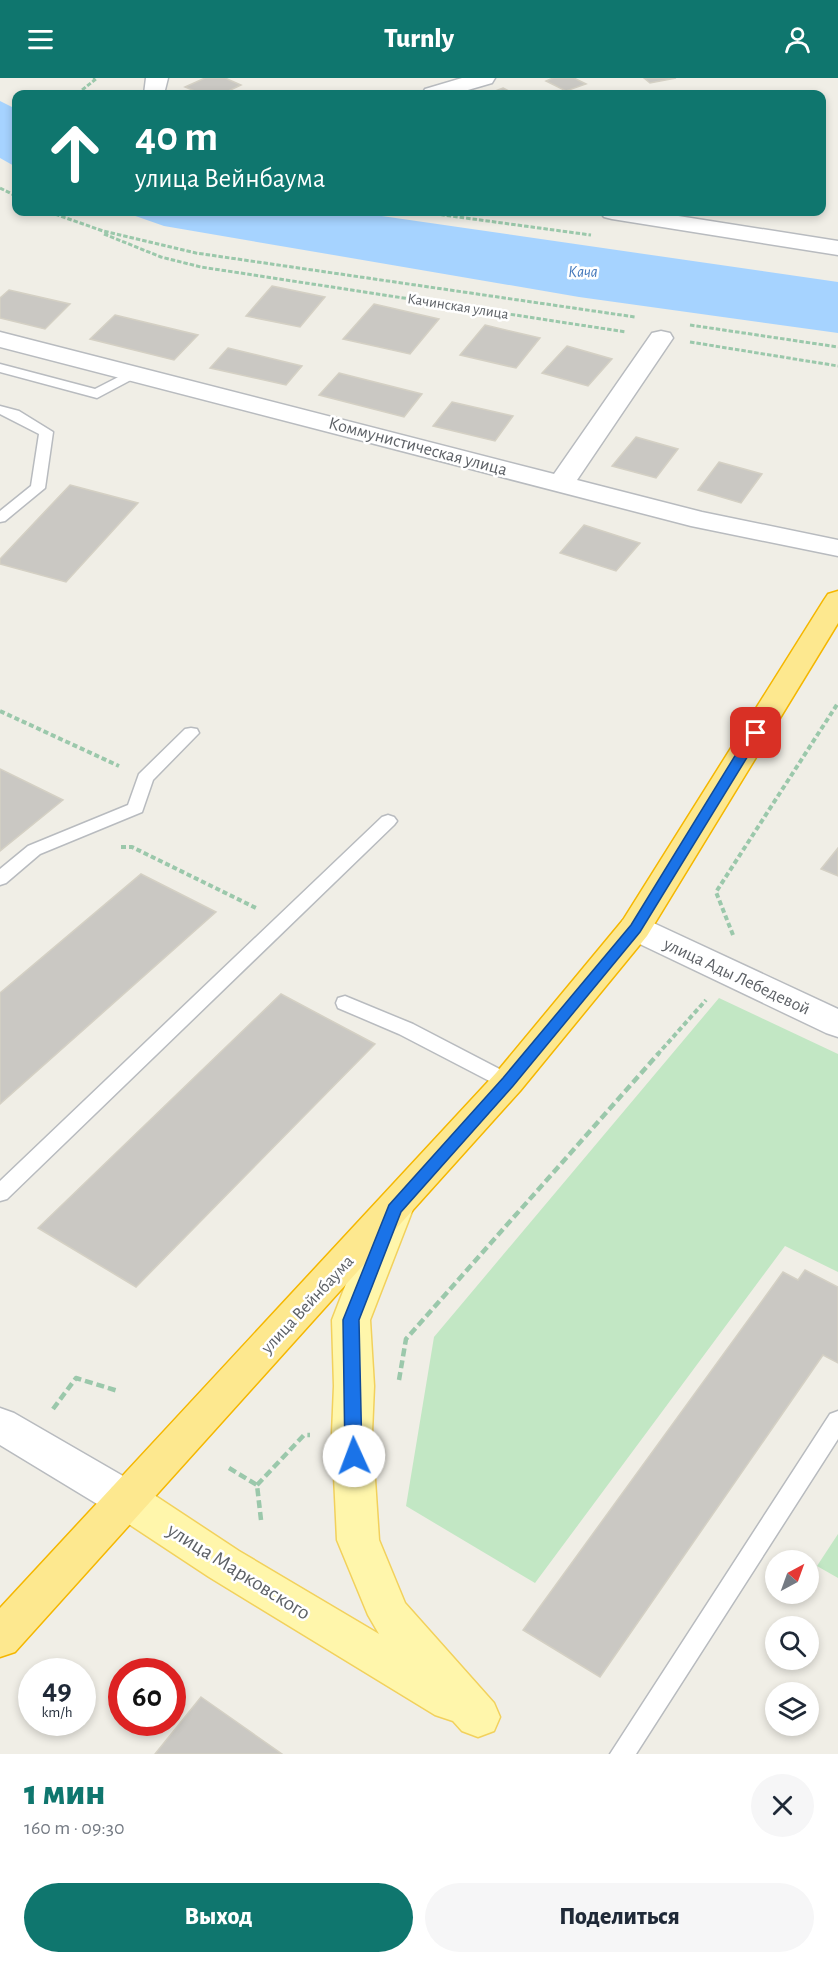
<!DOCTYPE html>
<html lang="ru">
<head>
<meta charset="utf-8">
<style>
  :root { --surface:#fff; --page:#f6f6f7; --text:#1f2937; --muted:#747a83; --accent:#0f766e }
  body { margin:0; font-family:"Alegreya Sans",sans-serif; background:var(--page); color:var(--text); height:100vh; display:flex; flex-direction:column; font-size:22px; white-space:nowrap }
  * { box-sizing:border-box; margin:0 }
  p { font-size:20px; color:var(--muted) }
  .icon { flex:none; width:33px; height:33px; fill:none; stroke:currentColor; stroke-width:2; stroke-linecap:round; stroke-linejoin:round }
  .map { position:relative; height:1676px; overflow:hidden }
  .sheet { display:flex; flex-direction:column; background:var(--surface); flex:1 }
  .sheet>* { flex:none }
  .banner { position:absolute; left:12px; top:12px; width:814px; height:126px; border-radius:12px; box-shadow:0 3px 9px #0003; background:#0f766e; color:#fff; overflow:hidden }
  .needle { width:39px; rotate:41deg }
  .tools { position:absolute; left:765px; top:1472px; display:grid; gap:12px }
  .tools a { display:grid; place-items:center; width:54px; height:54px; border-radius:50%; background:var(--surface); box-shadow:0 3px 9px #0003; font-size:30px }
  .speed { position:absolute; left:18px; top:1580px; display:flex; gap:12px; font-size:30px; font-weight:700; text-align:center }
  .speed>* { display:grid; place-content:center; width:78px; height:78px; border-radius:50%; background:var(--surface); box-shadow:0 3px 9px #0003; line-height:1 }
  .speed small { font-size:15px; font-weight:400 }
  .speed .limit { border:9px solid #d22; background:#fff; color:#111 }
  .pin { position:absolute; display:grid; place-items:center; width:51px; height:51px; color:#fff; margin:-26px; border-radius:12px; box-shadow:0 3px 9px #0006 }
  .me { position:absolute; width:66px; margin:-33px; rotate:358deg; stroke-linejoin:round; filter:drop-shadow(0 0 4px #0008) }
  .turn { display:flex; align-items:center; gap:21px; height:126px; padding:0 24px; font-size:27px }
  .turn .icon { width:78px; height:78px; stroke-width:2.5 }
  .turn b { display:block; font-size:42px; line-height:51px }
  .round { display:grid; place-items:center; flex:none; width:63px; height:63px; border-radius:32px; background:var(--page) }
  .overview { display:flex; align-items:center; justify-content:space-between; height:102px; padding:0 24px }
  h1 { font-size:36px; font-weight:800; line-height:45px; color:var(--accent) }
  .button { display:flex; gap:12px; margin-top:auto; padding:12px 24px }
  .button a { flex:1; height:69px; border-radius:36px; background:var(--accent); color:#fff; font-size:24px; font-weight:800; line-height:69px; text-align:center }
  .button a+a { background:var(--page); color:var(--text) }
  header { display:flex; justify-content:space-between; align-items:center; height:78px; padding:0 24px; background:var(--accent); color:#fff; font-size:27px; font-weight:800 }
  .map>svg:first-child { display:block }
  .green { fill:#c2e7c4 }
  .water { fill:#a6d3ff }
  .building { fill:#cac8c3; stroke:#d4d0c4; stroke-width:1.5 }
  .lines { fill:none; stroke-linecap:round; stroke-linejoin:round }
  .lane-casing { stroke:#b8bbbf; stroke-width:3 }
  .street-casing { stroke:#b8bbbf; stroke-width:3 }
  .primary-casing { stroke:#f2d15c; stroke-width:3 }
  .highway-casing { stroke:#f5b700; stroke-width:3 }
  .path-far2 { stroke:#9bc8ab; stroke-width:3; stroke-dasharray:4.5 2; stroke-linecap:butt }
  .path-far1 { stroke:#9bc8ab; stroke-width:4; stroke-dasharray:5 3; stroke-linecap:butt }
  .path { stroke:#9bc8ab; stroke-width:4.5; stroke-dasharray:8 4; stroke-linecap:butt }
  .lane { fill:#fff; fill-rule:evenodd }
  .street { fill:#fff; fill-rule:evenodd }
  .primary { fill:#fff6ab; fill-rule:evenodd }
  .highway { fill:#fde88f; fill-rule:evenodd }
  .route { fill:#1a73e8; stroke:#114b97; stroke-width:1.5 }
  .labels { text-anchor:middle; stroke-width:5; stroke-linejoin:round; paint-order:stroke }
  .far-street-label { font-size:15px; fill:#5d6166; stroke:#fff }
  .far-water-label { font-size:16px; font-style:italic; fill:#4478bb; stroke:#fff }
  .street-label { font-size:18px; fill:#5d6166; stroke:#fff }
  .near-street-label { font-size:21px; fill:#5d6166; stroke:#fff }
</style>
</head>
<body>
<header><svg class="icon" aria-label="menu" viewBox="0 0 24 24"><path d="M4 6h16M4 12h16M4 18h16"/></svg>Turnly<svg class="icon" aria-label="person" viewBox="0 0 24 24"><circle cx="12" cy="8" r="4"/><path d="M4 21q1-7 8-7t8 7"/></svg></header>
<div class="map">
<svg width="838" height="1676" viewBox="0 0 838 1676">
  <rect width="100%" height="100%" fill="#f0eee6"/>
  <path class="green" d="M 719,920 L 838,976 L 838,1194 L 785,1168 L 535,1505 L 406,1428 L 434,1259 Z
    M 838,1456 L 838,1500 L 817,1488 Z"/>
  <path class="water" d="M 0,23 L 16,31 L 16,89 L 0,80 Z
    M 124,134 L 354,134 L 838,204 L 838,255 L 579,219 L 164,148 Z"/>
  <path class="building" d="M 205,0 L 225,0 L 241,7 L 222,16 L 202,16 L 185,9 Z
    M 553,0 L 574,0 L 586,6 L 566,13 L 546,3 Z
    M 644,0 L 676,0 L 650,5 Z
    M 503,10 L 515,16 L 487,16 Z
    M 272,208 L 325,219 L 300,249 L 246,238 Z
    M 9,212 L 70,226 L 45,251 L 0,240 L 0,220 Z
    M 374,226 L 439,241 L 410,276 L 343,261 Z
    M 115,237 L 198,257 L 174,282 L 90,261 Z
    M 485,247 L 540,260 L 516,290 L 460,277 Z
    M 567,268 L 612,281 L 588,308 L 542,295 Z
    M 228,270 L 302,288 L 286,307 L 210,290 Z
    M 339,295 L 422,316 L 404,339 L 319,317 Z
    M 452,324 L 513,338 L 495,363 L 433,348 Z
    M 636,359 L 678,371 L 656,400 L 612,388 Z
    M 719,384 L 762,396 L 741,425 L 698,412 Z
    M 70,407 L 138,425 L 66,504 L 0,486 L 0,481 Z
    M 584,447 L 640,465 L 616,493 L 560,475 Z
    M 0,691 L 63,722 L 0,773 Z
    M 838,770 L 838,798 L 821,791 Z
    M 141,796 L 216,834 L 0,1026 L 0,915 Z
    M 281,916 L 375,966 L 136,1209 L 38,1150 Z
    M 805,1192 L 838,1209 L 838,1285 L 823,1277 L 600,1599 L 523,1552 L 783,1194 L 798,1202 Z
    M 201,1619 L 282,1676 L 155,1676 Z"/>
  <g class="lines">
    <g class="lane-casing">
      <path id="lane" d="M 0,286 L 95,311 L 132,292 L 137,291 L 144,295 L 97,320 L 0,294 Z
        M 0,328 L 19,333 L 53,354 L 45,410 L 5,443 L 0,444 L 0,433 L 31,408 L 39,356 L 0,336 Z
        M 191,650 L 197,651 L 199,655 L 153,702 L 142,734 L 40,776 L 6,805 L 0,807 L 0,791 L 28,768 L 128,727 L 139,696 L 185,651 Z
        M 388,737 L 394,739 L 397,743 L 394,747 L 7,1121 L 0,1123 L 0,1103 L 382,739 Z
        M 345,918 L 413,946 L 515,999 L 518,1004 L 515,1009 L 508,1011 L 501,1009 L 399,956 L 338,930 L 336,925 L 338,920 Z
        M 838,1333 L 838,1361 L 636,1676 L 610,1676 L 830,1336 Z"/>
    </g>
    <g class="street-casing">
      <path id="street" d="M 146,0 L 168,0 L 164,16 L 144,16 Z
        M 462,0 L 495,0 L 492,5 L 454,16 L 422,16 L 425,11 Z
        M 600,134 L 653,134 L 838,163 L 838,177 L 612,141 L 604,139 Z
        M 661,253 L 670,255 L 673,260 L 577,402 L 702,434 L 838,462 L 838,478 L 691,448 L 0,269 L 0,254 L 554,396 L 652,255 Z
        M 635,838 L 647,842 L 838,931 L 838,959 L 826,955 L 623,858 L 618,850 L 623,842 Z
        M 0,1330 L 14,1335 L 142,1409 L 148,1422 L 142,1435 L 127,1440 L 112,1435 L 0,1367 Z"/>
    </g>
    <g class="primary-casing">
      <path id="primary" d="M 394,1117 L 407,1121 L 413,1131 L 370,1242 L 374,1308 L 372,1355 L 379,1462 L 405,1525 L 494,1625 L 500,1639 L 494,1653 L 478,1659 L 462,1653 L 453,1643 L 435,1637 L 209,1499 L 112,1435 L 106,1422 L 112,1409 L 127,1404 L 142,1409 L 239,1473 L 379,1556 L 368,1537 L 337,1462 L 332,1355 L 334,1308 L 332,1242 L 375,1131 L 381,1121 Z"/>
    </g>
    <g class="highway-casing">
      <path id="highway" d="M 838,513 L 838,545 L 647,858 L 520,1013 L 15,1574 L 0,1579 L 0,1530 L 496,995 L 623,842 L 824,522 L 828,516 Z"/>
    </g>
    <path class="path-far2" d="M 77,16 L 96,1 L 93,0
      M 0,110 L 16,118
      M 49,134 L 103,153 L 196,175 L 635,239
      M 421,134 L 591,157
      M 104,156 L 161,179 L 201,189 L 626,254
      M 690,247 L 838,269
      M 690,264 L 838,288"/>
    <path class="path-far1" d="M 0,633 L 119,688
      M 121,769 L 132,769 L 256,830
      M 733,857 L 716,814 L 838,625
      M 657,977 L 706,922"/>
    <path class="path" d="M 399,1302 L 406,1261 L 659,975
      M 53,1331 L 76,1300 L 118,1313
      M 229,1390 L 257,1407 L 261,1442
      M 257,1407 L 304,1357 L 310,1357"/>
    <use href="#lane" class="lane"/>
    <use href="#street" class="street"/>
    <use href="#primary" class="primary"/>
    <use href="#highway" class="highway"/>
  </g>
  <path class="route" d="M 756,651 L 762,655 L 640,854 L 513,1008 L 401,1134 L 359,1242 L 362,1378 L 360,1383 L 354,1385 L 348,1383 L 345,1378 L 343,1242 L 389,1127 L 503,1000 L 631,847 L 749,655 Z"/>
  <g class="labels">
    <g class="far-street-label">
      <text transform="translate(458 228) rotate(9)" y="5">Качинская улица</text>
    </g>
    <g class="far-water-label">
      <text x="583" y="199">Кача</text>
    </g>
    <g class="street-label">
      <text transform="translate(418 368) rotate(15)" y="6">Коммунистическая улица</text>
      <text transform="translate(737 898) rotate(25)" y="6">улица Ады Лебедевой</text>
      <text transform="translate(307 1226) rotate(-47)" y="6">улица Вейнбаума</text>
    </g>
    <g class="near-street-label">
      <text transform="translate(239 1493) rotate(32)" y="7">улица Марковского</text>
    </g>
  </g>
</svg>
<div class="tools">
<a><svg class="needle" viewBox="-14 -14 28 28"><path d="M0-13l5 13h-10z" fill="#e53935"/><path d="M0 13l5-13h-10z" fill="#747a83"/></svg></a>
<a><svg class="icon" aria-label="search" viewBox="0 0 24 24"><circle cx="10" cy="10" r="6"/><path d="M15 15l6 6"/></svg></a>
<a><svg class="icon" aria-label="layers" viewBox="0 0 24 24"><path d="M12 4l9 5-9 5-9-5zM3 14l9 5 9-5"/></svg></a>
</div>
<div class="speed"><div>49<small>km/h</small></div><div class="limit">60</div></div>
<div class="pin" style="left:756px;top:655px;background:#d93025"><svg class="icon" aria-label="arrive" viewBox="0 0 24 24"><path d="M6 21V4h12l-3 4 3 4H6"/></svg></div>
<svg class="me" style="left:354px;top:1378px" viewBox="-20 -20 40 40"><circle r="19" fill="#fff"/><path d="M0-13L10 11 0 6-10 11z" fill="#1a73e8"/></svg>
<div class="banner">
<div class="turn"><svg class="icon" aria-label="ahead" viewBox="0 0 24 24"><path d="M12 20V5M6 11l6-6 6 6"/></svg><div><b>40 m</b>улица Вейнбаума</div></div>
</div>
</div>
<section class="sheet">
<div class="overview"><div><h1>1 мин</h1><p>160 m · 09:30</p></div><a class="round"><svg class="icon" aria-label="close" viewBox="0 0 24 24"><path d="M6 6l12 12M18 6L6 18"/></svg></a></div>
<div class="button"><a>Выход</a><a>Поделиться</a></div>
</section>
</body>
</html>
